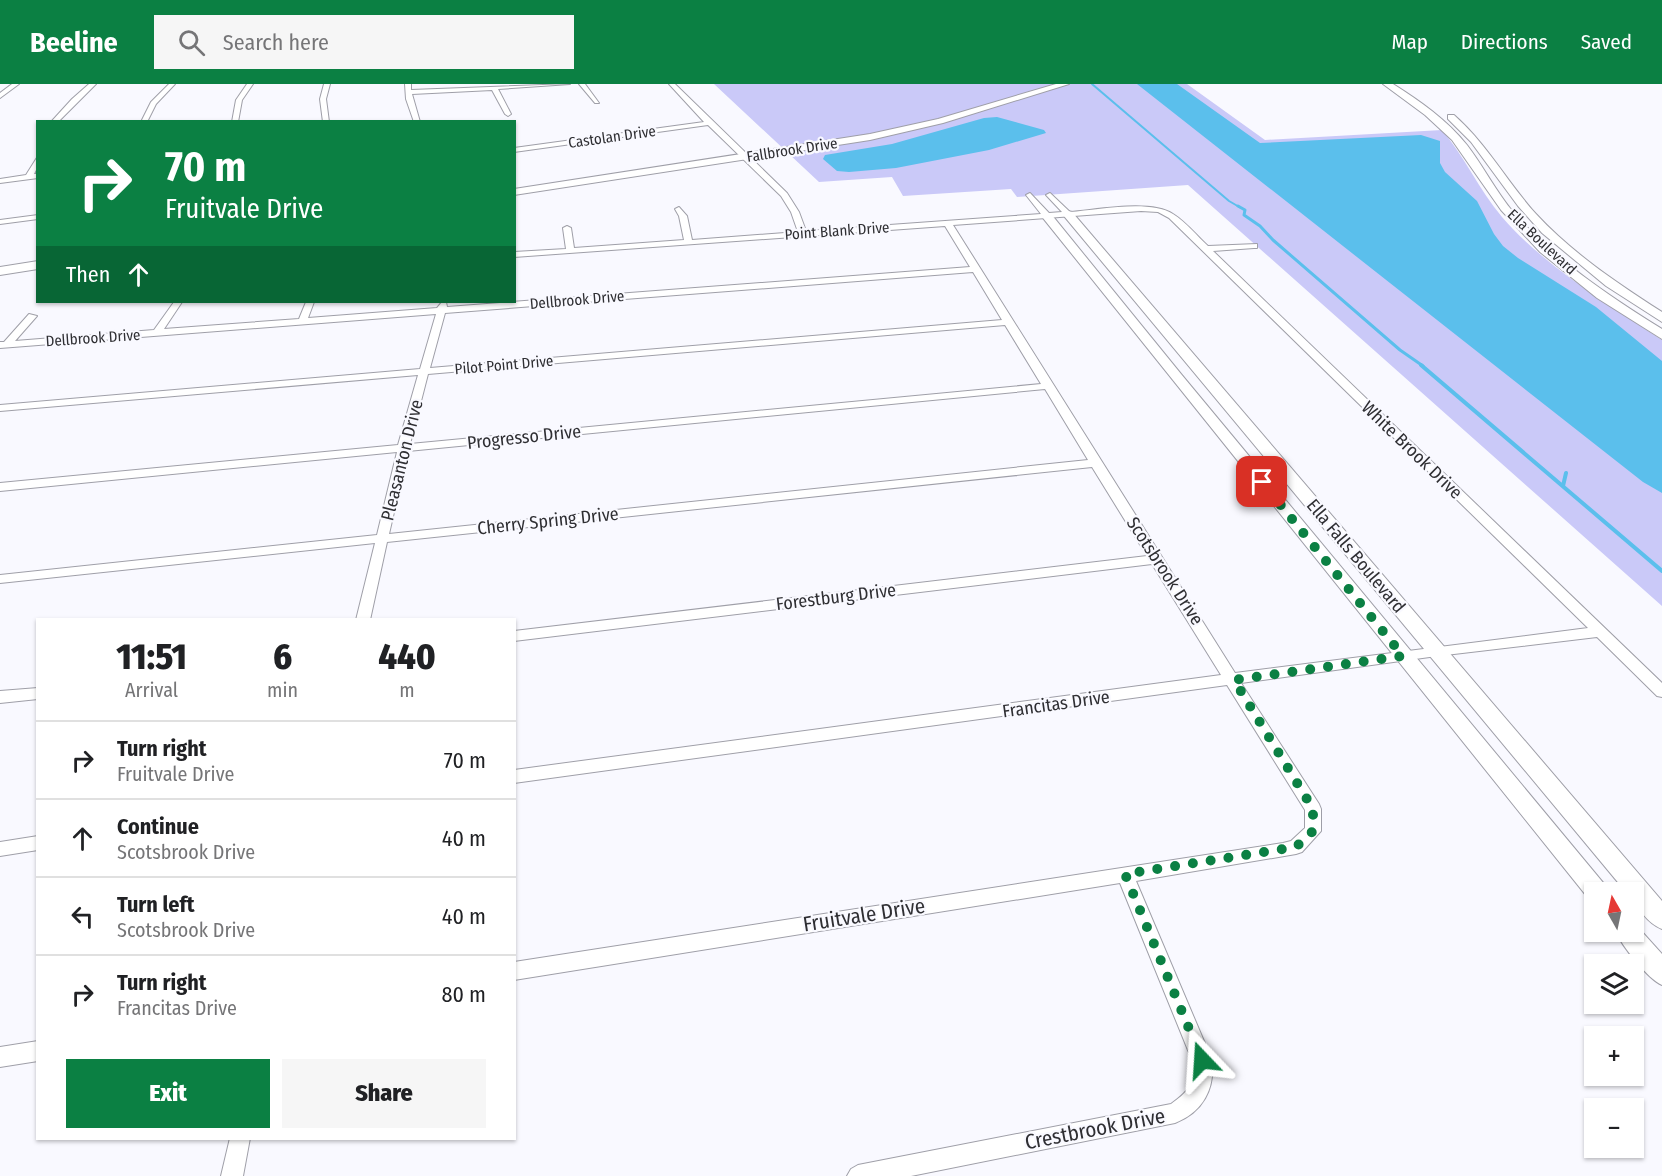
<!DOCTYPE html>
<html lang="en">
<head>
<meta charset="utf-8">
<style>
  :root { --surface:#fff; --page:#f6f6f6; --text:#202124; --muted:#757577; --line:#e0e0e0; --accent:#0b8043 }
  body { margin:0; font-family:"Fira Sans Condensed",sans-serif; background:var(--page); color:var(--text); height:100vh; display:flex; flex-direction:column; font-size:22px; white-space:nowrap }
  * { box-sizing:border-box; margin:0 }
  p { font-size:20px; color:var(--muted) }
  .icon { flex:none; width:33px; height:33px; fill:none; stroke:currentColor; stroke-width:2; stroke-linecap:round; stroke-linejoin:round }
  .map { position:relative; flex:1; overflow:hidden }
  .details { position:absolute; left:36px; top:534px; width:480px; height:522px; display:flex; flex-direction:column; background:var(--surface); border-radius:0px; box-shadow:0 2px 4px #0004 }
  .details>* { flex:none }
  .banner { position:absolute; left:36px; top:36px; width:480px; height:183px; border-radius:0px; box-shadow:0 2px 4px #0004; background:#0b8043; color:#fff; overflow:hidden }
  .needle { width:39px; rotate:351deg }
  .fabs { position:absolute; left:1584px; top:798px; display:grid; gap:12px }
  .fabs a { display:grid; place-items:center; width:60px; height:60px; border-radius:0px; background:var(--surface); box-shadow:0 2px 4px #0004; font-size:30px }
  .pin { position:absolute; display:grid; place-items:center; width:51px; height:51px; color:#fff; margin:-26px; border-radius:12px; box-shadow:0 3px 9px #0006 }
  .me { position:absolute; width:66px; margin:-33px; rotate:340deg; stroke-linejoin:round; filter:drop-shadow(0 0 4px #0008) }
  .turn { display:flex; align-items:center; gap:21px; height:126px; padding:0 30px; font-size:27px }
  .turn .icon { width:78px; height:78px; stroke-width:2.5 }
  .turn b { display:block; font-size:42px; line-height:51px }
  .then { display:flex; align-items:center; height:57px; padding:0 30px; background:#0003; gap:12px; font-size:22px }
  .eta { display:flex; justify-content:space-evenly; align-items:center; height:102px; text-align:center }
  .eta b { font-size:36px; font-weight:800; line-height:42px }
  .cta { display:flex; gap:12px; margin-top:auto; padding:12px 30px }
  .cta a { flex:1; height:69px; border-radius:0px; background:var(--accent); color:#fff; font-size:24px; font-weight:800; line-height:69px; text-align:center }
  .cta a+a { background:var(--page); color:var(--text) }
  ul { padding:0; list-style:none }
  li { display:flex; align-items:center; gap:18px; height:78px; padding:0 30px; border-top:2px solid var(--line) }
  li div { flex:1 }
  li b { display:block; font-size:22px }
  li em { font-style:normal }
  header { display:flex; align-items:center; gap:36px; box-sizing:border-box; height:84px; padding:0 30px; background:var(--accent); color:#fff }
  header strong { font-size:28px }
  nav { display:flex; gap:33px; margin-inline-start:auto; font-size:21px }
  .search { width:420px; height:54px; background:var(--page); display:flex; align-items:center; gap:15px; box-sizing:border-box; padding:0 21px; border-radius:0px; color:var(--muted); font-size:22px }
  .map>svg:first-child { display:block }
  .green { fill:#cac9f8 }
  .water { fill:#5bbfec }
  .lines { fill:none; stroke-linecap:round; stroke-linejoin:round }
  .stream-far2 { stroke:#5bbfec; stroke-width:2 }
  .stream-far1 { stroke:#5bbfec; stroke-width:3 }
  .stream { stroke:#5bbfec; stroke-width:4 }
  .minor-casing { stroke:#9f9fa8; stroke-width:2 }
  .tertiary-casing { stroke:#9f9fa8; stroke-width:2 }
  .secondary-casing { stroke:#9f9fa8; stroke-width:2 }
  .minor { fill:#fff; fill-rule:evenodd }
  .tertiary { fill:#fff; fill-rule:evenodd }
  .secondary { fill:#fff; fill-rule:evenodd }
  .route { stroke:#0b8043; stroke-width:10; stroke-dasharray:0 18 }
  .labels { text-anchor:middle; stroke-width:4.5; stroke-linejoin:round; paint-order:stroke }
  .far-street-label { font-size:15px; fill:#2f2f33; stroke:#f9f9ff }
  .street-label { font-size:18px; fill:#2f2f33; stroke:#f9f9ff }
  .near-street-label { font-size:21px; fill:#2f2f33; stroke:#f9f9ff }
</style>
</head>
<body>
<header>
<strong>Beeline</strong>
<div class="search"><svg class="icon" aria-label="search" viewBox="0 0 24 24"><circle cx="10" cy="10" r="6"/><path d="M15 15l6 6"/></svg>Search here</div>
<nav><a>Map</a><a>Directions</a><a>Saved</a></nav>
</header>
<div class="map">
<svg width="1662" height="1092" viewBox="0 0 1662 1092">
  <rect width="100%" height="100%" fill="#f9f9ff"/>
  <path class="green" d="M 714,0 L 1187,0 L 1265,56 L 1442,46 C 1465,73 1479,106 1502,133 C 1542,180 1610,222 1662,256 L 1662,522 L 1188,101 L 1017,113 L 1011,105 L 903,112 L 892,93 L 819,98 Z"/>
  <path class="water" d="M 1137,0 L 1177,0 L 1260,59 L 1421,51 L 1440,57 L 1440,79 L 1445,88 L 1477,117 L 1494,150 L 1503,162 L 1518,174 L 1596,223 L 1662,277 L 1662,409 L 1643,398 Z
    M 997,33 L 1044,46 L 1046,49 L 989,66 L 896,84 L 849,88 L 837,87 L 823,75 L 825,71 L 892,60 L 984,34 Z"/>
  <g class="lines">
    <path class="stream-far2" d="M 1092,0 L 1229,117 L 1241,124"/>
    <path class="stream-far1" d="M 1238,122 L 1245,126 L 1244,131 L 1260,142 L 1273,156 L 1400,266 L 1423,282"/>
    <path class="stream" d="M 1421,281 L 1662,487
      M 1563,402 L 1566,389"/>
    <g class="minor-casing">
      <path id="minor" d="M 12,0 L 19,0 L 0,14 L 0,9 Z
        M 89,0 L 96,0 L 58,38 L 51,38 L 72,15 Z
        M 169,0 L 175,0 L 156,20 L 147,38 L 141,38 L 151,18 Z
        M 247,0 L 253,0 L 242,16 L 238,38 L 232,38 L 236,16 Z
        M 324,0 L 330,0 L 326,15 L 329,38 L 323,38 L 320,15 Z
        M 405,0 L 411,0 L 411,6 L 570,0 L 498,5 L 511,30 L 508,32 L 505,30 L 492,6 L 412,10 L 420,38 L 414,38 L 406,15 Z
        M 579,0 L 585,0 L 599,19 L 595,19 Z
        M 669,0 L 675,0 L 787,109 L 799,128 L 806,147 L 1041,130 L 1026,111 L 1030,109 L 1049,129 L 1062,128 L 1046,111 L 1050,109 L 1070,128 C 1097,126 1150,115 1173,130 C 1186,138 1197,152 1208,162 L 1257,160 L 1257,164 L 1254,164 L 1213,167 L 1662,599 L 1662,613 L 1657,612 L 1597,553 L 1437,572 L 1241,599 L 1319,720 L 1321,725 L 1321,747 L 1302,768 L 1296,770 L 1136,797 L 1212,976 C 1215,1005 1203,1028 1175,1039 L 911,1092 L 847,1092 L 851,1085 L 858,1081 L 1171,1020 C 1191,1006 1194,1000 1192,976 L 1120,799 L 514,896 L 514,878 L 1283,759 L 1291,757 L 1305,744 L 1305,726 L 1227,601 L 514,699 L 514,686 L 1221,591 L 1152,480 L 514,557 L 514,547 L 1147,472 L 1092,383 L 387,458 L 370,536 L 356,536 L 375,459 L 0,499 L 0,491 L 377,451 L 397,368 L 0,407 L 0,399 L 398,361 L 418,291 L 0,327 L 0,321 L 420,285 L 436,230 L 0,264 L 0,258 L 4,258 L 29,230 L 37,232 L 15,257 L 154,246 L 174,218 L 182,218 L 164,245 L 299,235 L 306,218 L 314,218 L 308,234 L 437,224 L 442,218 L 446,218 L 447,223 L 970,183 L 945,142 L 514,173 L 514,168 L 566,165 L 563,144 L 567,142 L 571,144 L 574,164 L 684,156 L 679,132 L 675,125 L 679,123 L 687,132 L 692,156 L 798,148 L 791,128 L 781,112 L 708,41 L 514,68 L 514,64 L 704,38 ZM 1141,127 L 1158,128 L 1169,134 L 1588,544 L 1235,589 L 953,141 ZM 973,188 L 1002,236 L 430,284 L 445,229 ZM 1005,241 L 1041,300 L 410,360 L 428,290 ZM 1045,305 L 1088,376 L 389,450 L 408,367 Z
        M 38,72 L 38,82 L 34,90 L 38,90 L 38,94 L 0,99 L 0,95 L 26,91 Z
        M 38,131 L 38,135 L 0,140 L 0,136 Z
        M 38,604 L 38,615 L 0,619 L 0,607 Z
        M 38,752 L 38,766 L 0,772 L 0,758 Z
        M 38,957 L 38,977 L 0,983 L 0,963 Z
        M 230,1054 L 250,1054 L 243,1092 L 221,1092 Z"/>
    </g>
    <g class="tertiary-casing">
      <path id="tertiary" d="M 1068,127 L 1072,128 L 1662,817 L 1662,845 C 1649,840 1634,823 1634,808 L 1626,808 L 1064,132 L 1063,130 Z
        M 1047,129 L 1051,130 L 1181,290 L 1605,801 L 1608,808 L 1594,808 L 1594,818 L 1589,815 L 1043,134 L 1043,130 Z
        M 1634,839 L 1662,870 L 1662,901 C 1648,895 1622,862 1616,848 L 1634,848 Z"/>
    </g>
    <g class="secondary-casing">
      <path id="secondary" d="M 1056,0 L 1069,0 L 943,39 L 870,56 L 514,111 L 514,105 L 870,50 L 938,35 Z
        M 1383,0 L 1393,0 C 1420,17 1447,36 1467,61 C 1484,83 1496,108 1514,129 C 1555,176 1609,212 1662,245 L 1662,255 L 1597,214 L 1540,168 L 1501,126 L 1452,56 L 1425,31 Z
        M 1448,31 L 1454,31 C 1487,60 1507,98 1536,130 C 1572,169 1617,199 1662,228 L 1662,238 L 1606,202 L 1542,149 L 1518,122 L 1471,58 L 1448,35 Z
        M 38,177 L 38,185 L 0,191 L 0,183 Z"/>
    </g>
    <use href="#minor" class="minor"/>
    <use href="#tertiary" class="tertiary"/>
    <use href="#secondary" class="secondary"/>
  </g>
  <g class="lines">
    <path class="route" d="M 1202,976 L 1125,790 L 1296,763 L 1313,747 L 1313,725 L 1234,596 L 1403,572 L 1262,398"/>
  </g>
  <g class="labels">
    <g class="far-street-label">
      <text transform="translate(612 53) rotate(-8)" y="5">Castolan Drive</text>
      <text transform="translate(792 66) rotate(-9)" y="5">Fallbrook Drive</text>
      <text transform="translate(837 147) rotate(-4)" y="5">Point Blank Drive</text>
      <text transform="translate(1542 158) rotate(43)" y="5">Ella Boulevard</text>
      <text transform="translate(577 216) rotate(-5)" y="5">Dellbrook Drive</text>
      <text transform="translate(93 254) rotate(-4)" y="5">Dellbrook Drive</text>
      <text transform="translate(504 281) rotate(-5)" y="5">Pilot Point Drive</text>
    </g>
    <g class="street-label">
      <text transform="translate(524 353) rotate(-6)" y="6">Progresso Drive</text>
      <text transform="translate(1412 366) rotate(44)" y="6">White Brook Drive</text>
      <text transform="translate(402 376) rotate(-76)" y="6">Pleasanton Drive</text>
      <text transform="translate(548 437) rotate(-6)" y="6">Cherry Spring Drive</text>
      <text transform="translate(1356 472) rotate(50)" y="6">Ella Falls Boulevard</text>
      <text transform="translate(1165 487) rotate(57)" y="6">Scotsbrook Drive</text>
      <text transform="translate(836 513) rotate(-7)" y="6">Forestburg Drive</text>
      <text transform="translate(1056 620) rotate(-8)" y="6">Francitas Drive</text>
    </g>
    <g class="near-street-label">
      <text transform="translate(864 831) rotate(-9)" y="7">Fruitvale Drive</text>
      <text transform="translate(1095 1045) rotate(-11)" y="7">Crestbrook Drive</text>
    </g>
  </g>
</svg>
<div class="fabs">
<a><svg class="needle" viewBox="-14 -14 28 28"><path d="M0-13l5 13h-10z" fill="#e53935"/><path d="M0 13l5-13h-10z" fill="#757577"/></svg></a>
<a><svg class="icon" aria-label="layers" viewBox="0 0 24 24"><path d="M12 4l9 5-9 5-9-5zM3 14l9 5 9-5"/></svg></a>
<a>+</a>
<a>−</a>
</div>
<div class="pin" style="left:1262px;top:398px;background:#d93025"><svg class="icon" aria-label="arrive" viewBox="0 0 24 24"><path d="M6 21V4h12l-3 4 3 4H6"/></svg></div>
<svg class="me" style="left:1202px;top:976px" viewBox="-20 -20 40 40"><path d="M0-17L14 15 0 8-14 15z" fill="#0b8043" stroke="#fff" stroke-width="4"/></svg>
<div class="banner">
<div class="turn"><svg class="icon" aria-label="right" viewBox="0 0 24 24"><path d="M7 20v-9h11M14 6l5 5-5 5"/></svg><div><b>70 m</b>Fruitvale Drive</div></div>
<div class="then">Then<svg class="icon" aria-label="ahead" viewBox="0 0 24 24"><path d="M12 20V5M6 11l6-6 6 6"/></svg></div>
</div>
<section class="details">
<div class="eta">
<div><b>11:51</b><p>Arrival</p></div>
<div><b>6</b><p>min</p></div>
<div><b>440</b><p>m</p></div>
</div>
<ul>
<li><svg class="icon" aria-label="right" viewBox="0 0 24 24"><path d="M7 20v-9h11M14 6l5 5-5 5"/></svg><div><b>Turn right</b><p>Fruitvale Drive</p></div><em>70 m</em></li>
<li><svg class="icon" aria-label="ahead" viewBox="0 0 24 24"><path d="M12 20V5M6 11l6-6 6 6"/></svg><div><b>Continue</b><p>Scotsbrook Drive</p></div><em>40 m</em></li>
<li><svg class="icon" aria-label="left" viewBox="0 0 24 24"><path d="M17 20v-9H6M10 6l-5 5 5 5"/></svg><div><b>Turn left</b><p>Scotsbrook Drive</p></div><em>40 m</em></li>
<li><svg class="icon" aria-label="right" viewBox="0 0 24 24"><path d="M7 20v-9h11M14 6l5 5-5 5"/></svg><div><b>Turn right</b><p>Francitas Drive</p></div><em>80 m</em></li>
</ul>
<div class="cta"><a>Exit</a><a>Share</a></div>
</section>
</div>
</body>
</html>
